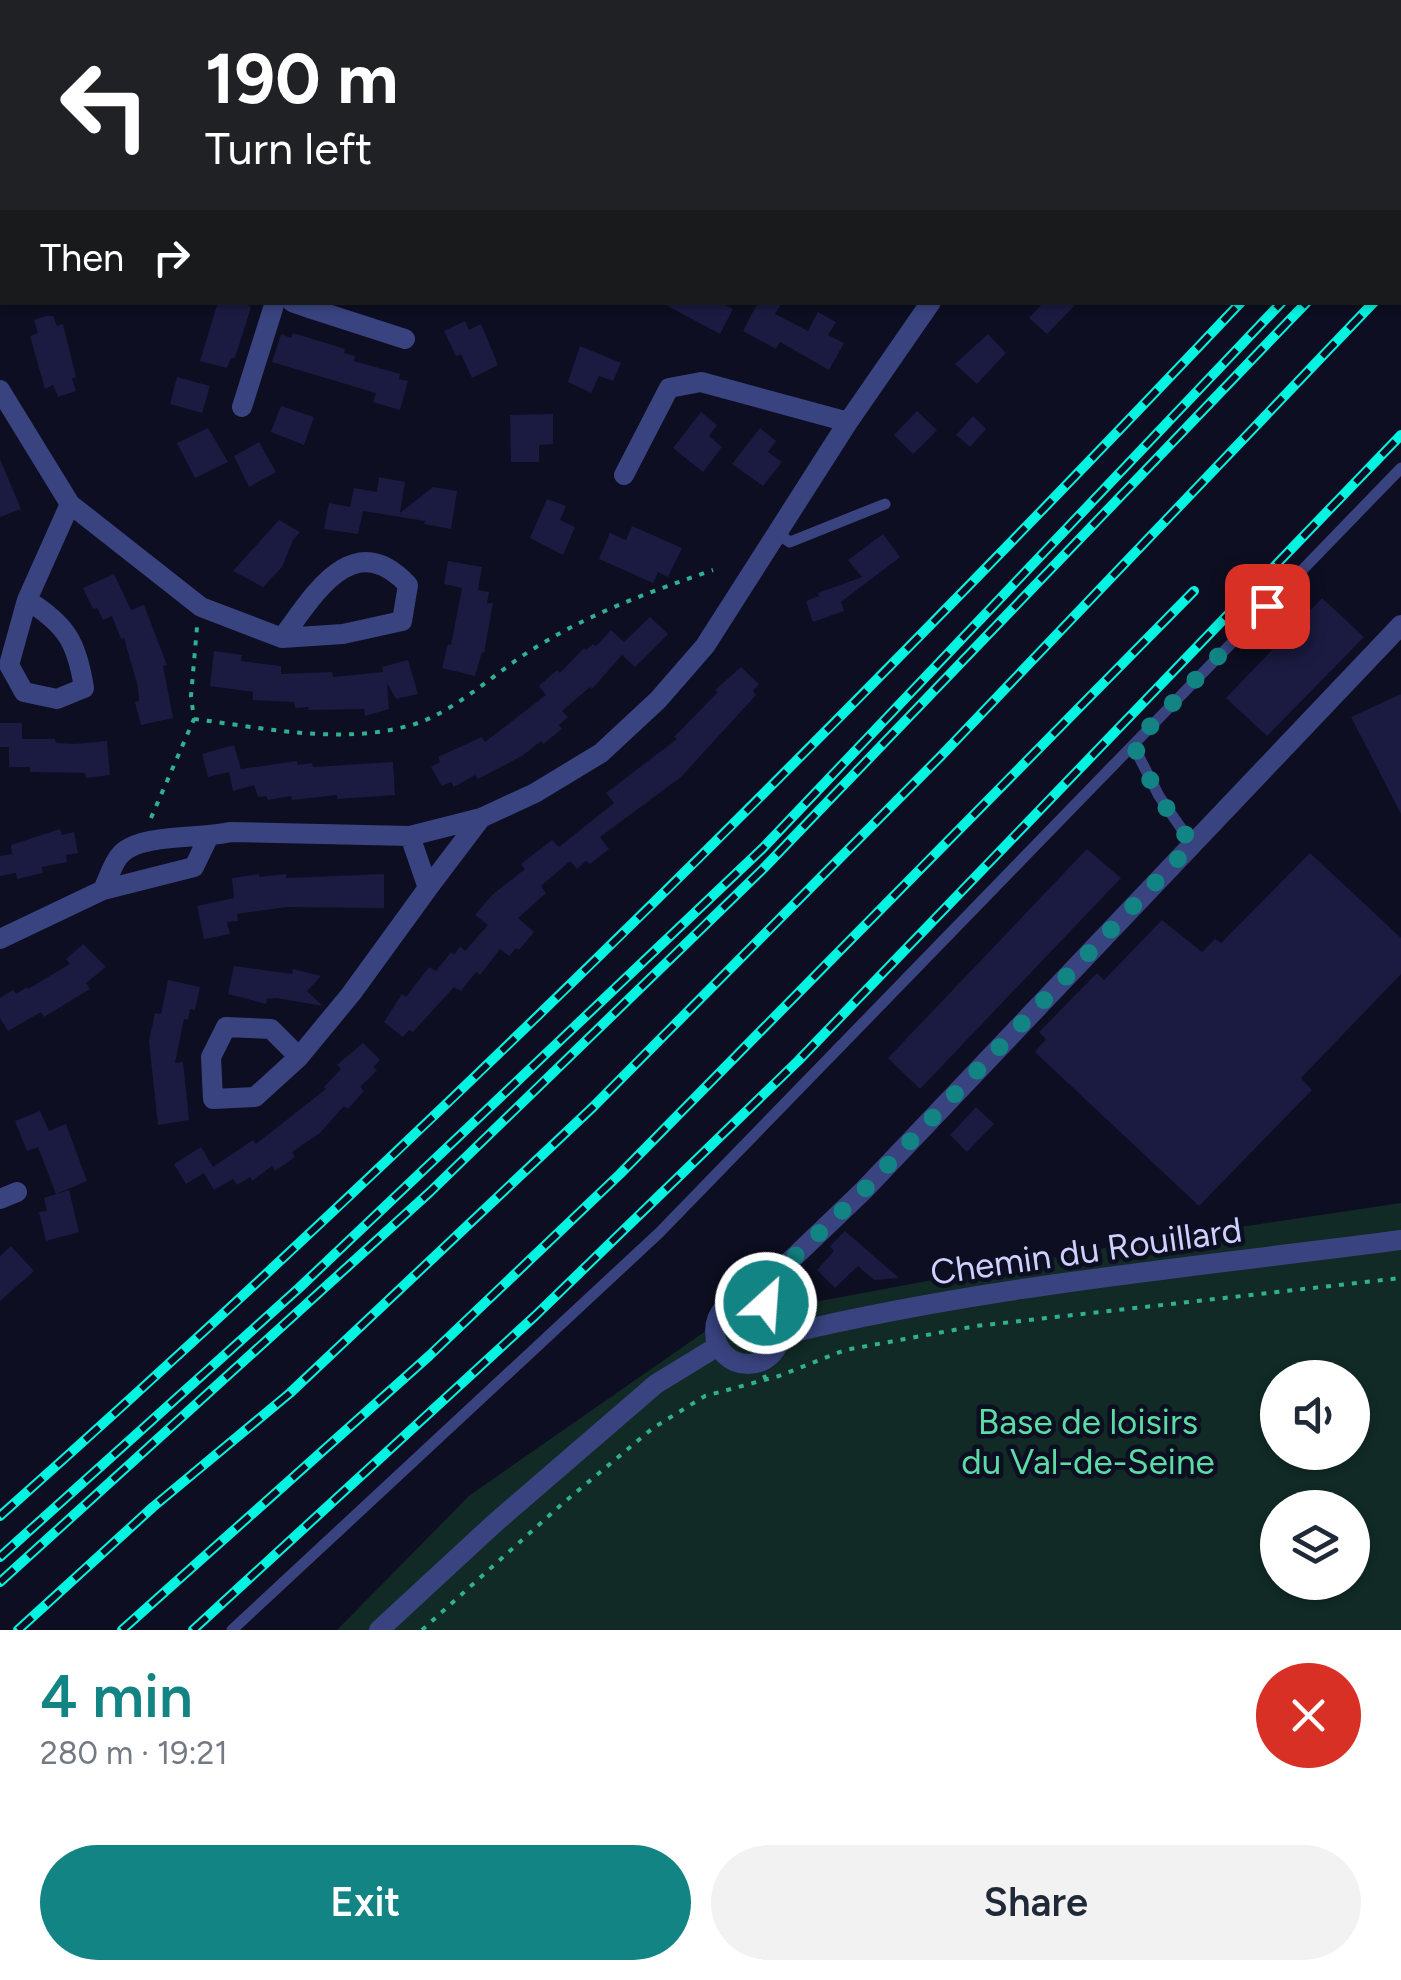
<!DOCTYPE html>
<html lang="en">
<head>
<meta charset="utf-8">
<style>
  :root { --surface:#fff; --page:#f2f2f3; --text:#1f2937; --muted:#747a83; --accent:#138484 }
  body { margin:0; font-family:Figtree,sans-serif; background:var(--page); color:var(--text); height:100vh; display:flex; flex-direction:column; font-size:38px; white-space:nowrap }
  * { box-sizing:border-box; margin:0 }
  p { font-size:32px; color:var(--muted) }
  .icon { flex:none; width:55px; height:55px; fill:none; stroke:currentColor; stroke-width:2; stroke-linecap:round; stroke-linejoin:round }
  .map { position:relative; height:1630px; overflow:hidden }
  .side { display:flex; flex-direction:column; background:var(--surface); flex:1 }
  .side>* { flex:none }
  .guide { position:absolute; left:0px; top:0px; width:1402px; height:305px; box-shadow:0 2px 8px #0004; background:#202124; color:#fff; overflow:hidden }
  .controls { position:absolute; left:1260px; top:1360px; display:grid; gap:20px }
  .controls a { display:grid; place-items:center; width:110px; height:110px; border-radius:50%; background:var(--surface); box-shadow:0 2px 8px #0004; font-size:50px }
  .pin { position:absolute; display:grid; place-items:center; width:85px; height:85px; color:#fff; margin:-42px; border-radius:20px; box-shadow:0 5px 15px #0006 }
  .me { position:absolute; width:110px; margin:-55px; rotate:26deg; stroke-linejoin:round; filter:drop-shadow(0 0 8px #0008) }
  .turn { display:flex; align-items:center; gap:35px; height:210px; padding:0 40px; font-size:45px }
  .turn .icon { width:130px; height:130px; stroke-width:2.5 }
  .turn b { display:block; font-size:70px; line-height:85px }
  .then { display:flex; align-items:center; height:95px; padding:0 40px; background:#0003; gap:20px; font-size:38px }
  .round { display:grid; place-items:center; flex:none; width:105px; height:105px; border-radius:52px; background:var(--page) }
  .headline { display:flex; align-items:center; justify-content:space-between; height:170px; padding:0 40px }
  h1 { font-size:60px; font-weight:600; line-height:75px; color:var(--accent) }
  .primary-button { display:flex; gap:20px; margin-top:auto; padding:20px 40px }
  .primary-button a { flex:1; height:115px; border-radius:60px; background:var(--accent); color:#fff; font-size:40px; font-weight:600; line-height:115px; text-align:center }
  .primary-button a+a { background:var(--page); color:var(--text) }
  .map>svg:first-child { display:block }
  .green { fill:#112a25; fill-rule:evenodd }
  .building { fill:#1b1a41 }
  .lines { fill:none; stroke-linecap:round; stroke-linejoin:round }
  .path { stroke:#30b091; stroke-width:4; stroke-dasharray:5 8; stroke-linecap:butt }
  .service { stroke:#39437f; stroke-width:11 }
  .minor { stroke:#39437f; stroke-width:20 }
  .tertiary { stroke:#39437f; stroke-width:20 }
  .rail-casing { stroke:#05f3e1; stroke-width:10 }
  .rail { stroke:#0d0e21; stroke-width:6; stroke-dasharray:19; stroke-linecap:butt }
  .route { stroke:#138484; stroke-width:18; stroke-dasharray:0 32.4 }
  .labels { text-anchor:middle; stroke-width:9; stroke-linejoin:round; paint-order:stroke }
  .street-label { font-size:35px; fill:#ced1fe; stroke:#0d0e21 }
  .park-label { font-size:35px; fill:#5cdca5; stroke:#0d0e21 }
</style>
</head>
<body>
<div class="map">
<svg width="1401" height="1630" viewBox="0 0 1401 1630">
  <rect width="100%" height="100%" fill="#0d0e21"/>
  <path class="green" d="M 1401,1203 L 1401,1630 L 337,1630 L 470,1495 L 723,1319 L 1126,1244 ZM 1278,1378 L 1352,1378 L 1352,1452 L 1278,1452 ZM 1278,1508 L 1352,1508 L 1352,1582 L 1278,1582 Z"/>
  <path class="building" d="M 218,302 L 241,302 L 251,307 L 235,358 L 231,358 L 227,368 L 200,361 Z
    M 660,302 L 720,302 L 733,309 L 720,334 Z
    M 758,302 L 782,302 L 775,314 L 808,331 L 818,312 L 836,322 L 828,335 L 844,343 L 829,370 L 780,342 L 776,349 L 743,331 Z
    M 1044,302 L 1078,302 L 1047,334 L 1029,318 Z
    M 46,316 L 53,316 L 57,326 L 63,324 L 76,377 L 72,379 L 76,391 L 58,397 L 53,385 L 45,389 L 30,336 L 38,333 L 34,320 Z
    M 465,321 L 469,330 L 481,324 L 498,365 L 472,378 L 461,354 L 456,356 L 444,331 Z
    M 293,333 L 345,349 L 344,353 L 355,356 L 354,361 L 400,374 L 399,379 L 408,381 L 400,410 L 373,402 L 376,393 L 272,362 L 281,334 L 291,338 Z
    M 988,334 L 1006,353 L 977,384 L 955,364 Z
    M 580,346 L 621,363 L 613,381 L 599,376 L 591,393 L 568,382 Z
    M 177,377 L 210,386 L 202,413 L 170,404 Z
    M 281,406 L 314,417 L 304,445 L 271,432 Z
    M 917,411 L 937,430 L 913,454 L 894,435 Z
    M 701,412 L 717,425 L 709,436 L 722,447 L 703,472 L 673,448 Z
    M 553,414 L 553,444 L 539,445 L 539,462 L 511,462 L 510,415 Z
    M 973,416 L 986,429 L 970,447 L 956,435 Z
    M 208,428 L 228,462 L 195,478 L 177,443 Z
    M 760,428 L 776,441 L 768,452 L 782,462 L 763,486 L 732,464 Z
    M 259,442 L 276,472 L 249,487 L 234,456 Z
    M 0,459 L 21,509 L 0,517 Z
    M 379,477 L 405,482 L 400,513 L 433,487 L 457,491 L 451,529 L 424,524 L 425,521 L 363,511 L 358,534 L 324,529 L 329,503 L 350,507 L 354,488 L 377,492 Z
    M 547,499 L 566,506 L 560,520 L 575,527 L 563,555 L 530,538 Z
    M 279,520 L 300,532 L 293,540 L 282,567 L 263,587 L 233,571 Z
    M 632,526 L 682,548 L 668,577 L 658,572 L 653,583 L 599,559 L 610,533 L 626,540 Z
    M 883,534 L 900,557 L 841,602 L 844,611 L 813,622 L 806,601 L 819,596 L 818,593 L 862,577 L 848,560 Z
    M 448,561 L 482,567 L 478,590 L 489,592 L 487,603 L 493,603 L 484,653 L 482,652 L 475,676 L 442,668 L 448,644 L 451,645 L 462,588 L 444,584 Z
    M 114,574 L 131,610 L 144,605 L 167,665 L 163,666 L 173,718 L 141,725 L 135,702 L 139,701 L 138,687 L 124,638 L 121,639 L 112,616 L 103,620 L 97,608 L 93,609 L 83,588 Z
    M 1322,598 L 1364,637 L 1267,736 L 1226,698 Z
    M 650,617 L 668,634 L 635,667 L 622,655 L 592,689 L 590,687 L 562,711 L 568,717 L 559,725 L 562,729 L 543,744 L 541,741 L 522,756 L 478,779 L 475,775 L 454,787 L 451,782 L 442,786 L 431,767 L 440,762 L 438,757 L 482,737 L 485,742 L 546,695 L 539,686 L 557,670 L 560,673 L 584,648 L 586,650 L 593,644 L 596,646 L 611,630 L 624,642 Z
    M 214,651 L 242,655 L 241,661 L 281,666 L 281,674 L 332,672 L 333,677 L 383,672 L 382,667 L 408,660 L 418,694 L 396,699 L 387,683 L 389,709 L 365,716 L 364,709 L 308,710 L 309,707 L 295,708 L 294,702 L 253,700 L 253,692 L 210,686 Z
    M 741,667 L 759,684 L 753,691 L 756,695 L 681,777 L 600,837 L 609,849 L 590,864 L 586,861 L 577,869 L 570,861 L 541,886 L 546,893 L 518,918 L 534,932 L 519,950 L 516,948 L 509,956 L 500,949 L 480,975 L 476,972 L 461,991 L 454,987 L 413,1032 L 409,1030 L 403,1037 L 384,1022 L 402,994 L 406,997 L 429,967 L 436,971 L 451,952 L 454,955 L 460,946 L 465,951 L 488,925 L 475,915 L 492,895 L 525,869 L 521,864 L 552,840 L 559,847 L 614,803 L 606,793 L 677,739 L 674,737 L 718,692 L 715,690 Z
    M 1401,694 L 1401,814 L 1351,717 Z
    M 0,723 L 22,723 L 22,739 L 55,739 L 56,743 L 75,744 L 107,741 L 110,775 L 86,778 L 85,773 L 30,772 L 30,767 L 9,767 L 9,747 L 0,747 Z
    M 234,745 L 241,769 L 297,761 L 298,765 L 312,763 L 313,767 L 393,762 L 395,795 L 337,799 L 337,795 L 292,800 L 291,796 L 268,800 L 266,796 L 258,797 L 254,785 L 233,791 L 229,772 L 208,777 L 202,754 Z
    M 60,829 L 62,835 L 74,832 L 78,853 L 66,855 L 67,862 L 42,867 L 43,873 L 17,879 L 16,873 L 0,876 L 0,856 L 12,854 L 11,845 Z
    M 1087,849 L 1121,878 L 920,1089 L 888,1058 Z
    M 1310,853 L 1401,938 L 1401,974 L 1301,1078 L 1312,1090 L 1199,1206 L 1035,1052 L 1046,1039 L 1039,1032 L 1097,973 L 1104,980 L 1162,920 L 1202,952 L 1215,939 L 1221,943 Z
    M 259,874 L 259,877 L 286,874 L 286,878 L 384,874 L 384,908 L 287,907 L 237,914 L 238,921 L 227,922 L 230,934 L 204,939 L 197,906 L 234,898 L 232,878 Z
    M 83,944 L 106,967 L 86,983 L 90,989 L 44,1017 L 41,1012 L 8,1031 L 0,1018 L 0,998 L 13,990 L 16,994 L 27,987 L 28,989 L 70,964 L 66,959 Z
    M 234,966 L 292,974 L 293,969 L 321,976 L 307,991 L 323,1006 L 276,998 L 267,999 L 266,1004 L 228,994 Z
    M 168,980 L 200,987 L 195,1010 L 190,1009 L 188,1020 L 184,1019 L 175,1063 L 183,1062 L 189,1120 L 158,1125 L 149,1041 L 155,1013 L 161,1014 Z
    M 363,1043 L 380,1060 L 373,1067 L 377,1070 L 360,1087 L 364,1091 L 348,1109 L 344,1106 L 320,1133 L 292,1152 L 295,1157 L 275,1171 L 272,1166 L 252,1181 L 250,1177 L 237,1185 L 233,1179 L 214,1190 L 204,1173 L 186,1184 L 174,1164 L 201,1147 L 213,1167 L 253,1140 L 256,1144 L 326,1089 L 324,1087 L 341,1069 L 337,1065 Z
    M 976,1107 L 994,1124 L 967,1152 L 950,1135 Z
    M 40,1111 L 49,1131 L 66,1124 L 87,1181 L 56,1194 L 38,1147 L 27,1151 L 15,1121 Z
    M 69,1190 L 79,1232 L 46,1241 L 39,1212 L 47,1211 L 44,1198 Z
    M 845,1231 L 875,1257 L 899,1278 L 874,1280 L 858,1266 L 835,1288 L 817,1270 L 834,1251 L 830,1246 Z
    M 11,1246 L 34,1271 L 0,1301 L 0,1256 Z"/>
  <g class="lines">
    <path class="path" d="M 194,719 C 266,728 343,746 415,724 C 460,709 497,670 538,646 C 595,611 650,592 713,570
      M 151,818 L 194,719 L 191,696 L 197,627
      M 759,1363 L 766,1380
      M 422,1630 L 562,1504 L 653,1428 L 705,1396 L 779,1376 L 845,1350 L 976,1326 L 1401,1278"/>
    <path class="service" d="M 598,2 L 600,0
      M 776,533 L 790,542 L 885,504
      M 1133,745 L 1401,468
      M 232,1630 L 659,1233 L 1133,745 L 1159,796 L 1192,844"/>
    <path class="minor" d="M 22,0 L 24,2
      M 311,2 L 312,0
      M 559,2 L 560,0
      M 1396,2 L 1400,0
      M 0,205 L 2,204
      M 292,302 L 312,309
      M 314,302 L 312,309 L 405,339
      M 0,390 L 70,504 L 201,607 L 282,638 L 343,634 L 402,621 L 408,585 C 353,526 314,595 282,638
      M 242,407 L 275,302
      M 624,475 L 669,388 L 701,382 L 848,422
      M 27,600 C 67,625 77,643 84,688 L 57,699 L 24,692 L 9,665 L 27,600 L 70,504
      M 428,888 L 481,818
      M 103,890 C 108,879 113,862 121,854 C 141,833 204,839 230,832 L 410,836 L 481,818 L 535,793 L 601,753 L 658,700 L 705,646 L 848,422 L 931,302
      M 0,939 L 103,890 L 194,867 L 208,838
      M 299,1057 L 271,1029 L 226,1027 L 211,1057 L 213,1099 L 255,1097 L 299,1057 L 351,994 L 428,888 L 410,836
      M 0,1199 L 17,1192
      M 759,1299 L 767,1283 L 864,1190 L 1401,625
      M 379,1630 L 496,1522 L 656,1384 L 718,1346"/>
    <path class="tertiary" d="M715 1331a33 33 0 1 1 66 0a33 33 0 1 1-66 0Z
      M 782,1335 C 984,1286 1195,1267 1401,1240"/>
    <g class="rail-casing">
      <path id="rail" d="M 1400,135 L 1401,134
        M 1400,159 L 1401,158
        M 1400,180 L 1401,178
        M 1400,205 L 1401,204
        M 1400,276 L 1401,275
        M 0,1516 C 432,1132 843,723 1241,302
        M 0,1557 L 299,1288 L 762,849 L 1282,302
        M 0,1582 L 430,1192 L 763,869 L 1307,302
        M 18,1630 L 153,1507 L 290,1393 L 593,1107 L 941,756 L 1374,302
        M 122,1630 L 429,1356 L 620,1174 L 1194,591
        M 193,1630 L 535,1316 L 798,1061 L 1401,435"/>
    </g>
    <use href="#rail" class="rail"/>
  </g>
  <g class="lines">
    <path class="route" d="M 766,1303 L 760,1300 L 767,1283 L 864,1190 L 1192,844 L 1158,796 L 1133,744 L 1267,606"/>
  </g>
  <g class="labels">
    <g class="street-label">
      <text transform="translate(1086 1251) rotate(-8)" y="12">Chemin du Rouillard</text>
    </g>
    <g class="park-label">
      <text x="1088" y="1434">Base de loisirs<tspan x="1088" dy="40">du Val-de-Seine</tspan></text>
    </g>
  </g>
</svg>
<div class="controls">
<a><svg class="icon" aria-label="sound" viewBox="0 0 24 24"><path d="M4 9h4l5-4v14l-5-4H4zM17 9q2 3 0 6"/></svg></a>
<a><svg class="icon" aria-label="layers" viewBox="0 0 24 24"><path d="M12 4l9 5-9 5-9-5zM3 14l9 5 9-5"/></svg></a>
</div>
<div class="pin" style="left:1267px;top:606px;background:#d93025"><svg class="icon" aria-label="arrive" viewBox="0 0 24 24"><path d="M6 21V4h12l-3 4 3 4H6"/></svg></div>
<svg class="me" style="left:766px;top:1303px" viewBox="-20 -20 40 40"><circle r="17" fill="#138484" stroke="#fff" stroke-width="3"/><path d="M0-11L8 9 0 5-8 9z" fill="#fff"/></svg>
<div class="guide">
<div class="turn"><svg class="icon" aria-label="left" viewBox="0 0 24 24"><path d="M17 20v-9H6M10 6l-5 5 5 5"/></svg><div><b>190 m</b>Turn left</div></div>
<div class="then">Then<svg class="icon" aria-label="right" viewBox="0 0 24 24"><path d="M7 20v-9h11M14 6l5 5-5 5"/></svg></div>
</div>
</div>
<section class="side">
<div class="headline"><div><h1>4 min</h1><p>280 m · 19:21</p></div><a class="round" style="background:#d93025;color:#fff"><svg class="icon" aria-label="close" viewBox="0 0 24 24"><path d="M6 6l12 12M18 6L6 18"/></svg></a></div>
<div class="primary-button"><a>Exit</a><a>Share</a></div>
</section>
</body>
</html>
